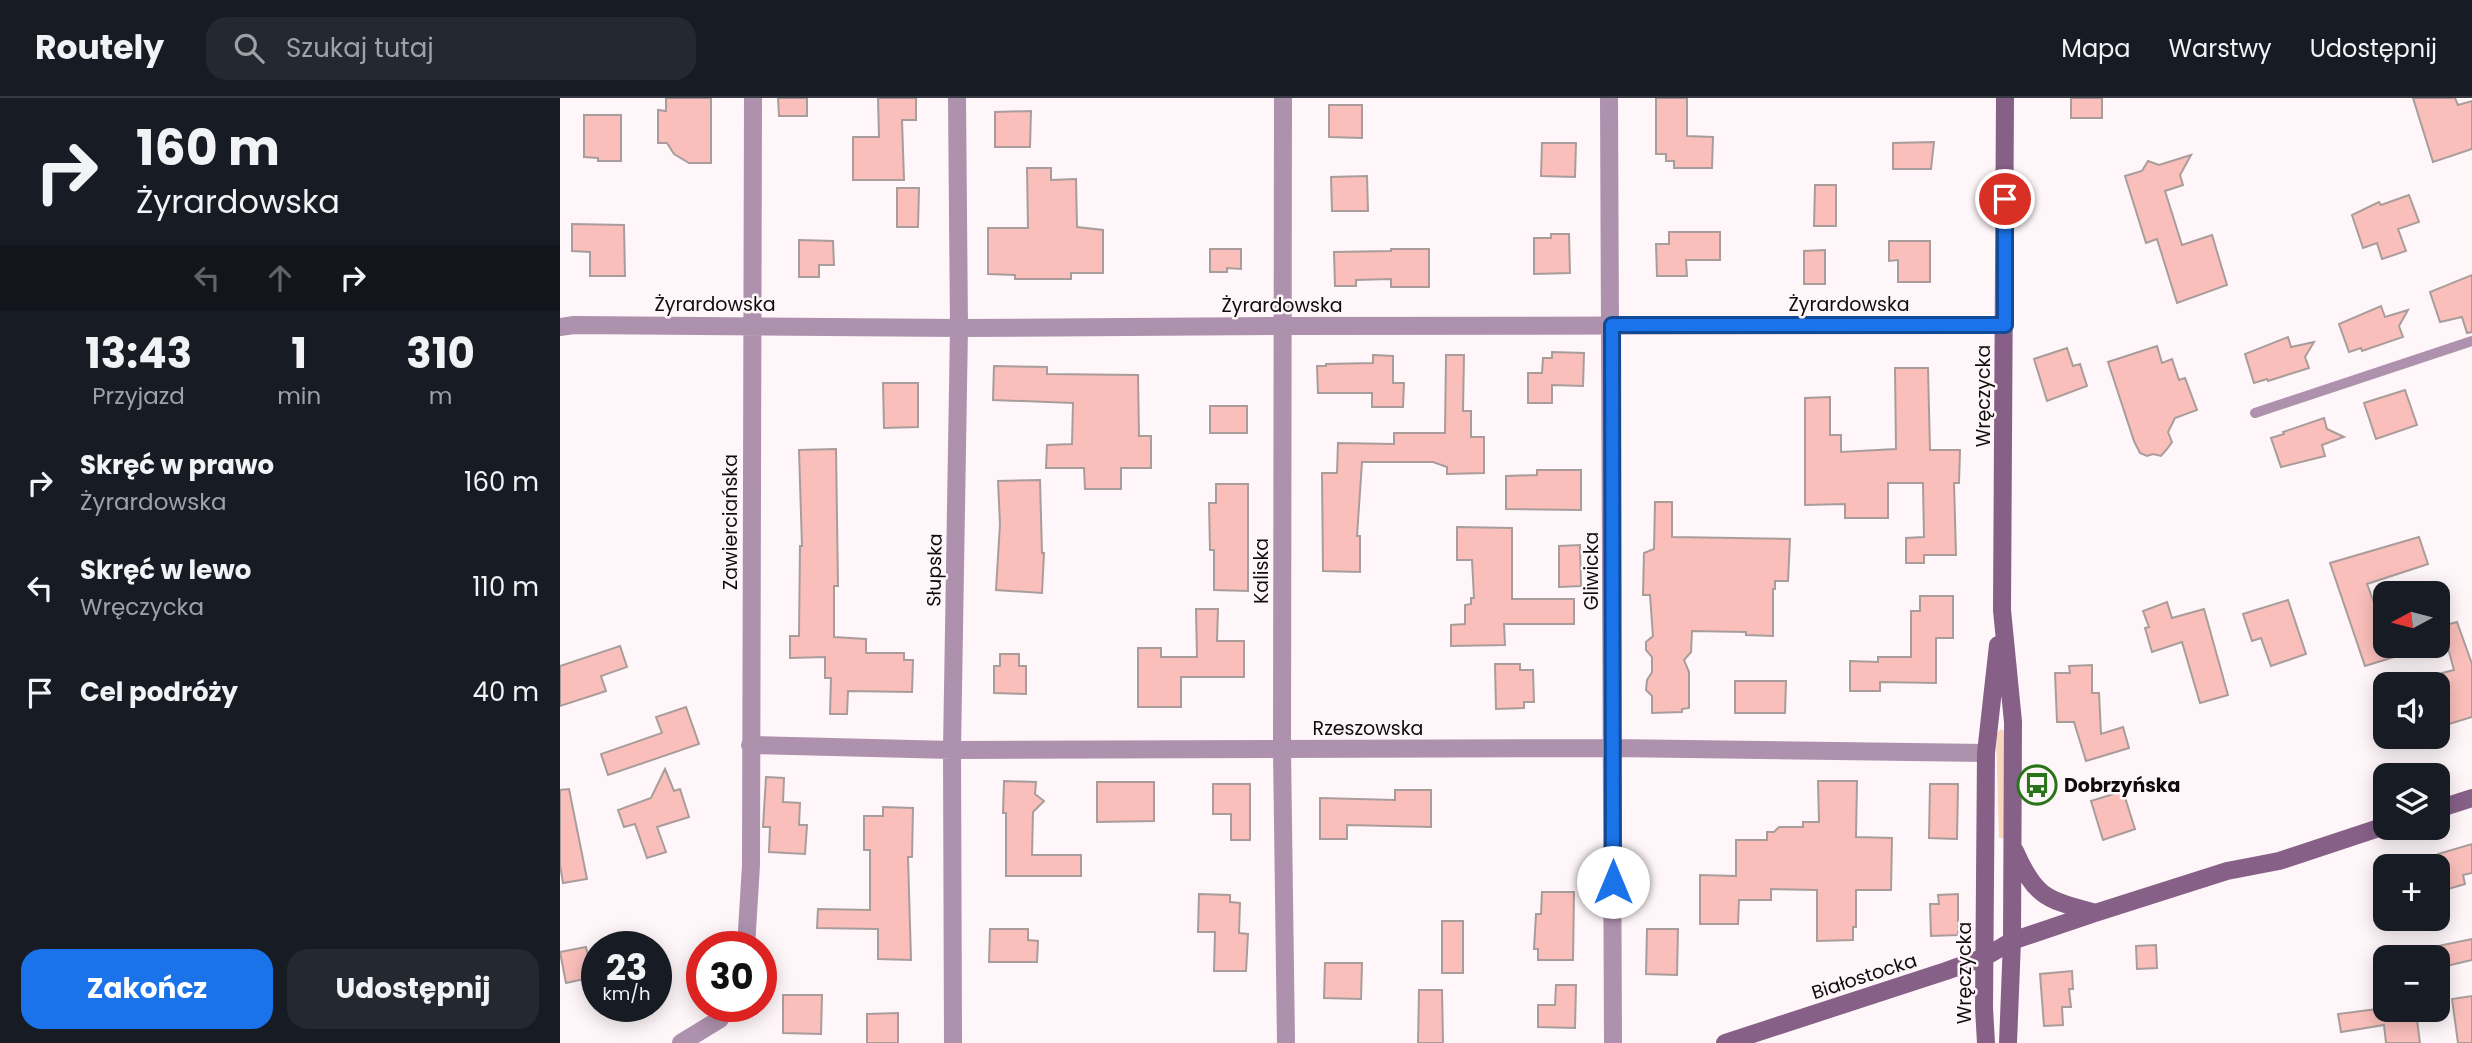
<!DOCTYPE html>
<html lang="pl">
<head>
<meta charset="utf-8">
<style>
  :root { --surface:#171b24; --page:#242831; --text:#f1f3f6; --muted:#9ea1a6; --line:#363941; --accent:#1a73e8 }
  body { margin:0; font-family:Poppins,sans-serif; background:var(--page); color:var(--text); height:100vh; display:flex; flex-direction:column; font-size:26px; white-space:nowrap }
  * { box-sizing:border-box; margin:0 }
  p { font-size:23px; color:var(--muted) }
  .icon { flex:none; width:38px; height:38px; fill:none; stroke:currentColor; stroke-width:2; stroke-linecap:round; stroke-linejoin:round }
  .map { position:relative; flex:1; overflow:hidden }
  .drawer { display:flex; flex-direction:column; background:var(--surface); width:560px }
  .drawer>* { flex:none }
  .top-card { background:#171b24; color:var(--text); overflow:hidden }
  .needle { width:46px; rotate:263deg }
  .buttons { position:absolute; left:1813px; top:483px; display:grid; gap:14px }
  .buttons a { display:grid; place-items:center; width:77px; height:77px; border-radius:14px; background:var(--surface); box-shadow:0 4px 18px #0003; font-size:35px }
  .speed { position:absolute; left:21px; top:833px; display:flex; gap:14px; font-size:35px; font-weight:700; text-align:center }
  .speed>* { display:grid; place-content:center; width:91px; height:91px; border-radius:50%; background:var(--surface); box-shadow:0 4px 18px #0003; line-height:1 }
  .speed small { font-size:18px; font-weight:400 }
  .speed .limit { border:10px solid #d22; background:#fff; color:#111 }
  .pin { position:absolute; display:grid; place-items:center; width:60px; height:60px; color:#fff; margin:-30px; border:4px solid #fff; border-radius:50%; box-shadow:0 2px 7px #0007 }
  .me { position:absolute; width:77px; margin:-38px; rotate:0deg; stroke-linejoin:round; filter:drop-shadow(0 0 5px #0008) }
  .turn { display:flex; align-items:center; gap:24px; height:147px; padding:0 21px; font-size:32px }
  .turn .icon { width:91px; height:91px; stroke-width:2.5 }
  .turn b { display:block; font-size:49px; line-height:60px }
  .lanes { display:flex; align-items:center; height:66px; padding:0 21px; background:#0003; justify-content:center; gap:35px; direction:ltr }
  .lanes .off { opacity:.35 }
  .eta { display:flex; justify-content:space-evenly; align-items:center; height:119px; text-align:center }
  .eta b { font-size:42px; font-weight:700; line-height:49px }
  .cta { display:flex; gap:14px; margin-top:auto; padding:14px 21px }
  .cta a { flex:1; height:80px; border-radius:21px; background:var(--accent); color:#fff; font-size:28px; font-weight:700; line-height:80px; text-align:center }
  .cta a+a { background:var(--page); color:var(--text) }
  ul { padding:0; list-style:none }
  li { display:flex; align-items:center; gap:21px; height:105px; padding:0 21px }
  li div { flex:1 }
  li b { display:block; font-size:26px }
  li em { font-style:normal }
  header { display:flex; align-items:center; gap:42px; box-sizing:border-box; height:98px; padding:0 35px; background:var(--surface); border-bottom:2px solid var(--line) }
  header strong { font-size:33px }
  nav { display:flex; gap:38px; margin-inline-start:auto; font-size:24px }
  .search { width:490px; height:63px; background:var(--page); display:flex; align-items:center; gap:18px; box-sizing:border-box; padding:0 24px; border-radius:21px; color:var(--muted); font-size:26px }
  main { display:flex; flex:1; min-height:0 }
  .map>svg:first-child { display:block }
  .green { fill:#fad6c0 }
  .building { fill:#fabfbb; stroke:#a99d9b; stroke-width:2 }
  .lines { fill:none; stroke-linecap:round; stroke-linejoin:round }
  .lane { stroke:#ad91ad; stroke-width:10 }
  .street { stroke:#ad91ad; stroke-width:18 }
  .secondary { stroke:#876088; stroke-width:18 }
  .route-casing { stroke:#114b97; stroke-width:18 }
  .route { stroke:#1a73e8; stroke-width:12 }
  .labels { text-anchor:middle; stroke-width:5; stroke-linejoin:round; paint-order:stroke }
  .street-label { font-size:19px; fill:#100c0d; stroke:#fef6f8 }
  .poi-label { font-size:19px; font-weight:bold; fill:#100c0d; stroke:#fef6f8; text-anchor:start }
</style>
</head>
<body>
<header>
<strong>Routely</strong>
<div class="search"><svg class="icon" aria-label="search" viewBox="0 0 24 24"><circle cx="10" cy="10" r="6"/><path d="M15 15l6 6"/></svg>Szukaj tutaj</div>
<nav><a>Mapa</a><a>Warstwy</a><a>Udostępnij</a></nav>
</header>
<main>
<section class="drawer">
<div class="top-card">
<div class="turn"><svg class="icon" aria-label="right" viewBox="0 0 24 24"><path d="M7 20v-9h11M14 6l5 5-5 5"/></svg><div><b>160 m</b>Żyrardowska</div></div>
<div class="lanes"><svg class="icon off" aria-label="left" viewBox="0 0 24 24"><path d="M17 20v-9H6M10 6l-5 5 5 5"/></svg><svg class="icon off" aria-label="ahead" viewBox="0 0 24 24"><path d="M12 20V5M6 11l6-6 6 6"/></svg><svg class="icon" aria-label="right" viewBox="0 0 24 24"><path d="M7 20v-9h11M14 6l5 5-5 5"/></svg></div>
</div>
<div class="eta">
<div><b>13:43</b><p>Przyjazd</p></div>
<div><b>1</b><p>min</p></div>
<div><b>310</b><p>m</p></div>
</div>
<ul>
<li><svg class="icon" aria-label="right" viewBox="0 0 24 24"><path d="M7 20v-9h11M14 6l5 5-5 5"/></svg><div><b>Skręć w prawo</b><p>Żyrardowska</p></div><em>160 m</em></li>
<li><svg class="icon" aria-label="left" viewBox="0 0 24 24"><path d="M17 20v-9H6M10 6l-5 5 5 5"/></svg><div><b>Skręć w lewo</b><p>Wręczycka</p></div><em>110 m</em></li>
<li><svg class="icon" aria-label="arrive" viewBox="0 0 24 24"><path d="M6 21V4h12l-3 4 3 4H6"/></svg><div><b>Cel podróży</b></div><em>40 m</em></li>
</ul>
<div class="cta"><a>Zakończ</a><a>Udostępnij</a></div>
</section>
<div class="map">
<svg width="1912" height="945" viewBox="0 0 1912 945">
  <rect width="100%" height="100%" fill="#fef6f8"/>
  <path class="green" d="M 1441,631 L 1446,634 L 1446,740 L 1439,740 L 1436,636 Z"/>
  <path class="building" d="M 106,0 L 151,0 L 151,65 L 129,65 L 114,56 L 107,45 L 98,45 L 98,12 L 106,13 Z
    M 218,0 L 247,0 L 247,18 L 219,18 Z
    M 318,0 L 356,0 L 356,22 L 342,22 L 344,82 L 293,82 L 293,39 L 319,39 Z
    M 1096,0 L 1127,0 L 1127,38 L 1153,39 L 1152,70 L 1114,70 L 1114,63 L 1106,63 L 1106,56 L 1096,56 Z
    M 1511,0 L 1542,0 L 1542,20 L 1511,20 Z
    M 1853,0 L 1895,0 L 1898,7 L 1912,3 L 1912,51 L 1873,64 Z
    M 769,7 L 802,7 L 802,40 L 769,39 Z
    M 471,13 L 470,49 L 435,49 L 435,14 Z
    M 24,17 L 61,17 L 61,63 L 38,63 L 38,60 L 24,59 Z
    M 1374,44 L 1371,71 L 1333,71 L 1333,45 Z
    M 982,45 L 1016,45 L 1015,79 L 981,78 Z
    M 1631,57 L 1620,77 L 1623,87 L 1605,93 L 1622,147 L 1652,137 L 1667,187 L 1617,205 L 1597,141 L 1586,145 L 1565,78 L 1582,73 L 1588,63 L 1599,67 Z
    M 467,70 L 491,70 L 491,82 L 516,81 L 517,129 L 543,132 L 543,175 L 511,175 L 511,181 L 455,181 L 455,177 L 428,176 L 428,130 L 468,130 Z
    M 807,78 L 808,113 L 772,113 L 771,79 Z
    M 1255,87 L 1276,87 L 1276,128 L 1254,128 Z
    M 337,90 L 359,90 L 358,129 L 337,129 Z
    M 1849,97 L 1859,124 L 1838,131 L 1846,153 L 1822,161 L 1817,145 L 1803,150 L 1792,117 L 1819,104 L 1821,107 Z
    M 12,126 L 64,127 L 65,178 L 30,178 L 30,154 L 12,153 Z
    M 1109,134 L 1160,134 L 1160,162 L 1126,162 L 1127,178 L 1097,178 L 1096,146 L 1109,146 Z
    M 991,136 L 1009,136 L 1010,175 L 974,176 L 974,140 L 991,140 Z
    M 239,142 L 273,143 L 274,167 L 259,167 L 259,179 L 239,179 Z
    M 1329,143 L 1370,143 L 1370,184 L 1338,184 L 1338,162 L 1329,163 Z
    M 650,151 L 681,151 L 681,171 L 667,170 L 667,174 L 650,174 Z
    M 831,151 L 869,151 L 869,189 L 831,189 L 831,181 L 796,182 L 796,188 L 775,188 L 774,154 L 831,153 Z
    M 1265,152 L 1265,186 L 1244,186 L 1244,153 Z
    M 1912,177 L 1912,234 L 1907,235 L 1902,219 L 1880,224 L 1870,194 Z
    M 1821,208 L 1825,219 L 1848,212 L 1839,228 L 1843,239 L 1802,253 L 1801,250 L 1789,254 L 1779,226 Z
    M 1728,239 L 1731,249 L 1754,244 L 1745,259 L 1749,270 L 1708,283 L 1707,281 L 1694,285 L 1685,256 Z
    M 1597,248 L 1602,265 L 1612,261 L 1619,282 L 1625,280 L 1637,312 L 1615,320 L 1608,334 L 1612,344 L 1607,351 L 1601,358 L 1593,356 L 1587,358 L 1580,355 L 1574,343 L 1548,264 Z
    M 1507,250 L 1513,268 L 1520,266 L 1527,288 L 1487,303 L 1474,261 Z
    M 992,254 L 1024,255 L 1023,288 L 992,287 L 992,305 L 968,305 L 968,275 L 982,275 L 983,260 L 992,260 Z
    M 813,257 L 833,258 L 833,285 L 844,285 L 843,309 L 812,309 L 812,295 L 758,295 L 757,268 L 766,268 L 766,266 L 813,265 Z
    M 886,257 L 904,257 L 903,313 L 911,313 L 911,339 L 924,339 L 924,375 L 887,376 L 887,369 L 873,364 L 802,364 L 797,438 L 800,438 L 800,474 L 763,473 L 762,375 L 777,375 L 778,345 L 834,346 L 834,335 L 885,335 Z
    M 434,268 L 487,269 L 487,276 L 578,277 L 579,338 L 591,338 L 591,370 L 561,370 L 561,391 L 525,391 L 524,370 L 486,370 L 487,347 L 512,346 L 513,305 L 433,302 Z
    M 1335,270 L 1368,270 L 1370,352 L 1400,352 L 1399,385 L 1394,385 L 1396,457 L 1364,457 L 1364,465 L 1346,465 L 1346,440 L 1364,439 L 1363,385 L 1328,385 L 1328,420 L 1285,420 L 1285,406 L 1245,407 L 1245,300 L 1270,299 L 1270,337 L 1281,337 L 1281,354 L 1336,351 Z
    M 323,285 L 358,285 L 358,329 L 324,330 Z
    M 1845,292 L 1857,327 L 1816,341 L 1804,305 Z
    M 650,308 L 687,308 L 687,335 L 650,335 Z
    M 1764,320 L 1767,331 L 1784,339 L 1762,347 L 1765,358 L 1721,369 L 1711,340 L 1724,336 L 1723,334 Z
    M 276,351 L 278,488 L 274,488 L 274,539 L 306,541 L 306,555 L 344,555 L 344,562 L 353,562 L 352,594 L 288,593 L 287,616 L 270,616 L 271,580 L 265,580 L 265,559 L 230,560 L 230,538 L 239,538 L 240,448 L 242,448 L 239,352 Z
    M 977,372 L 1021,372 L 1021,412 L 946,411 L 946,378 L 977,377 Z
    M 480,382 L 482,455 L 484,455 L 482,495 L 436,492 L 440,426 L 438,383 Z
    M 656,386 L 688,386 L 688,493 L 654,492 L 654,452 L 650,452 L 649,405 L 656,405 Z
    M 1095,404 L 1112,404 L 1112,439 L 1230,441 L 1228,483 L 1215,483 L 1215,491 L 1213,491 L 1213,538 L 1186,537 L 1186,534 L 1132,533 L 1131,554 L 1124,562 L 1129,574 L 1129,610 L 1122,611 L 1122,614 L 1092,615 L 1092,598 L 1086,592 L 1087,582 L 1092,574 L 1092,559 L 1086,552 L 1086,544 L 1093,538 L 1090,497 L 1083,497 L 1084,455 L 1094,451 Z
    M 897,429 L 952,430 L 952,501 L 1014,501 L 1014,526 L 944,526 L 945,547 L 891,548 L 891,527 L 905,526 L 905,507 L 911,506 L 911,500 L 914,500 L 912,462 L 897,462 Z
    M 1859,439 L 1868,466 L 1807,486 L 1825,534 L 1825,548 L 1830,548 L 1834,559 L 1805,568 L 1770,465 Z
    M 1020,447 L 1021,488 L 999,489 L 999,448 Z
    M 1360,498 L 1393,498 L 1393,540 L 1376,540 L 1376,585 L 1320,584 L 1320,593 L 1290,593 L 1290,563 L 1318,564 L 1318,559 L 1351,559 L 1351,513 L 1360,513 Z
    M 1728,502 L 1746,556 L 1711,568 L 1701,540 L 1692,543 L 1683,516 Z
    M 1607,504 L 1612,520 L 1644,511 L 1668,597 L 1640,605 L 1622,544 L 1592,554 L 1585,530 L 1589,529 L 1583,513 Z
    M 636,511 L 658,511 L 657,543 L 684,543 L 684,579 L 621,579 L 621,609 L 578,609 L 578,550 L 601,550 L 601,559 L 637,559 Z
    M 1897,524 L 1912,566 L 1912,619 L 1889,626 L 1880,599 L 1889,596 L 1882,575 L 1894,572 L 1882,528 Z
    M 60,548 L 67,569 L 41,578 L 46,593 L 0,608 L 0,568 Z
    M 440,556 L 459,556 L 459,568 L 466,568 L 466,596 L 434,595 L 434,568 L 440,568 Z
    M 935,566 L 960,566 L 960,572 L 973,572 L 974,604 L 964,604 L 964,610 L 936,611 Z
    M 1532,567 L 1532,595 L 1539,595 L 1541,636 L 1563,629 L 1569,650 L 1526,663 L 1514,624 L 1497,624 L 1495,575 L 1510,575 L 1509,568 Z
    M 1175,583 L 1226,583 L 1225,615 L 1175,615 Z
    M 126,609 L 139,646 L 48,677 L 41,656 L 102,635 L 96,619 Z
    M 105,671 L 114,693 L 120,691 L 129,719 L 97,729 L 106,754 L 87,760 L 75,726 L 64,729 L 58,712 L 91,700 Z
    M 206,679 L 224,680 L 223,704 L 240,705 L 239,727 L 247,727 L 245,756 L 209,754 L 210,729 L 203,729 Z
    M 444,683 L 476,684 L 475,696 L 484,703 L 473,714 L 472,757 L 521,757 L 521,778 L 446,778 L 446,715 L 443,715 Z
    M 1258,683 L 1297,683 L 1296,739 L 1332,740 L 1331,792 L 1296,792 L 1296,829 L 1293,829 L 1293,842 L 1257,843 L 1257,792 L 1211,791 L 1211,802 L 1179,802 L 1178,826 L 1140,826 L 1140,777 L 1176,778 L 1176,742 L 1207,742 L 1207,734 L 1214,734 L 1219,729 L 1243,729 L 1243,724 L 1259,724 Z
    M 537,684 L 594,684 L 594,723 L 537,724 Z
    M 653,686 L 690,686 L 690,742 L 671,742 L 671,716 L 653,716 Z
    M 1370,686 L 1398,686 L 1397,741 L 1369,740 Z
    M 9,691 L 27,781 L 3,785 L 0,767 L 0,692 Z
    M 835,692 L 871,692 L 871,729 L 787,727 L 787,741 L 760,741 L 760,700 L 835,702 Z
    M 1563,693 L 1575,731 L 1543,742 L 1531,703 Z
    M 323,709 L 353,710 L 352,759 L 348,759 L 351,862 L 318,861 L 318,831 L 257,830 L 258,811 L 310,812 L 310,752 L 304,752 L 304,718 L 323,718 Z
    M 1912,746 L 1912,775 L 1903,777 L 1905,786 L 1878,794 L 1878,756 Z
    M 982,794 L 1014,794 L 1013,862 L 978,862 L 978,851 L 974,851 L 976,816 L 981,816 Z
    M 639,796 L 670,797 L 670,804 L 680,805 L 679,835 L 688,836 L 686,873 L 654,873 L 655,834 L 638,834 Z
    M 1398,796 L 1398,837 L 1371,838 L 1370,806 L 1379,806 L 1378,797 Z
    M 882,823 L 903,823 L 903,875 L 882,875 Z
    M 430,831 L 468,831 L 468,842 L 478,843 L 477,864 L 429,864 Z
    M 1087,831 L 1118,831 L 1117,877 L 1086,876 Z
    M 1912,841 L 1912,862 L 1878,870 L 1878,848 Z
    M 1596,847 L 1597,870 L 1577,871 L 1576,848 Z
    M 26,849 L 33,879 L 6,885 L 0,854 Z
    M 765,865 L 802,865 L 801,901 L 764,900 Z
    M 1512,873 L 1513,891 L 1509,891 L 1511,909 L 1502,909 L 1503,927 L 1484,928 L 1480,876 Z
    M 996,887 L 1016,887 L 1015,930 L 978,929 L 978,907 L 995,907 Z
    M 859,892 L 882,892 L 883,945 L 858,945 Z
    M 223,897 L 262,897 L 261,936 L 223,935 Z
    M 1912,898 L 1912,945 L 1898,945 L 1892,901 Z
    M 1825,910 L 1825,912 L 1847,912 L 1849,923 L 1857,922 L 1860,945 L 1826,945 L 1824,927 L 1781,934 L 1778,916 Z
    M 338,915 L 338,945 L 307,945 L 307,916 Z"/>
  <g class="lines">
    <path class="lane" d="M 1695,315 L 1912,243"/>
    <path class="street" d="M 723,0 L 722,652 L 726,945
      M 1049,0 L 1053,945
      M 0,229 L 14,227 L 399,230 L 722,228 L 1445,227
      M 190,647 L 392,652 L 1053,650 L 1426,655
      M 186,849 L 191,767 L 193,0
      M 121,945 L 160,921 L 168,908
      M 393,945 L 392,652 L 399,230 L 397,0"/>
    <path class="secondary" d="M 1445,0 L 1442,512 L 1453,624 L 1452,843 L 1448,945
      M 1878,711 L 1912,700
      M 1455,753 C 1476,801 1487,801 1535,815
      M 1165,945 L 1386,873 L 1425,859 L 1452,843 L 1535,815 L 1667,773 L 1719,763 L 1825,728
      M 1426,945 L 1424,910 L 1426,655 L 1438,547"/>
  </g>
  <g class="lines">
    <g class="route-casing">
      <path id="route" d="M 1053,784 L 1052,227 L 1445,227 L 1445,101"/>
    </g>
    <use href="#route" class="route"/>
  </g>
  <defs>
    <g id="bus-ring" transform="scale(2.0125)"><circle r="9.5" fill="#fef6f8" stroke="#297419" stroke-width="1.5"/><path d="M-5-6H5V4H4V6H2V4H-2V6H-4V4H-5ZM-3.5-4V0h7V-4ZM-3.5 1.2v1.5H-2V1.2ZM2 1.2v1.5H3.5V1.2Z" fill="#297419"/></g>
  </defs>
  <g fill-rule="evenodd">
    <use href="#bus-ring" x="1477" y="687"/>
  </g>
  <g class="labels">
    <g class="street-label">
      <text x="155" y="213">Żyrardowska</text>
      <text x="1289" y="213">Żyrardowska</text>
      <text x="722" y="214">Żyrardowska</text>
      <text transform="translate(1423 298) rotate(-90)" y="7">Wręczycka</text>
      <text transform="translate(170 424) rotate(-90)" y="7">Zawierciańska</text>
      <text transform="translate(374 472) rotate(-89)" y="7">Słupska</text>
      <text transform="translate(701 473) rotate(-90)" y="7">Kaliska</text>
      <text transform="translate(1031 473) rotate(-90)" y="7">Gliwicka</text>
      <text x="808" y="637">Rzeszowska</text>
      <text transform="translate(1404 875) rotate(-90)" y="7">Wręczycka</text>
      <text transform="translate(1304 878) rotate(-18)" y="7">Białostocka</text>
    </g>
    <g class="poi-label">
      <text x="1504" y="694">Dobrzyńska</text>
    </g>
  </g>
</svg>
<div class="buttons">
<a><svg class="needle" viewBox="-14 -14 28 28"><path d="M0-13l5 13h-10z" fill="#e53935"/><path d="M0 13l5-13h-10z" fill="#9ea1a6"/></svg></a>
<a><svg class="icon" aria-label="sound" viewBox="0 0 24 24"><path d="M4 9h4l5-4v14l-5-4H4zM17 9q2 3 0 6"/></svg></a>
<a><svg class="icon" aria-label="layers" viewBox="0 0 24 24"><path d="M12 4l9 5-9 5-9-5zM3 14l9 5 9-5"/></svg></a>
<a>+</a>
<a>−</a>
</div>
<div class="speed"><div>23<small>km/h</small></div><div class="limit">30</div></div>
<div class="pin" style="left:1445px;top:101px;background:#d93025"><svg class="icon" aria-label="arrive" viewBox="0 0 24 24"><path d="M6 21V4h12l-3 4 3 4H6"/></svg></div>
<svg class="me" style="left:1053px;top:784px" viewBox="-20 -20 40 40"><circle r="19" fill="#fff"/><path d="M0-13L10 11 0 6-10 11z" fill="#1a73e8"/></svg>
</div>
</main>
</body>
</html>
